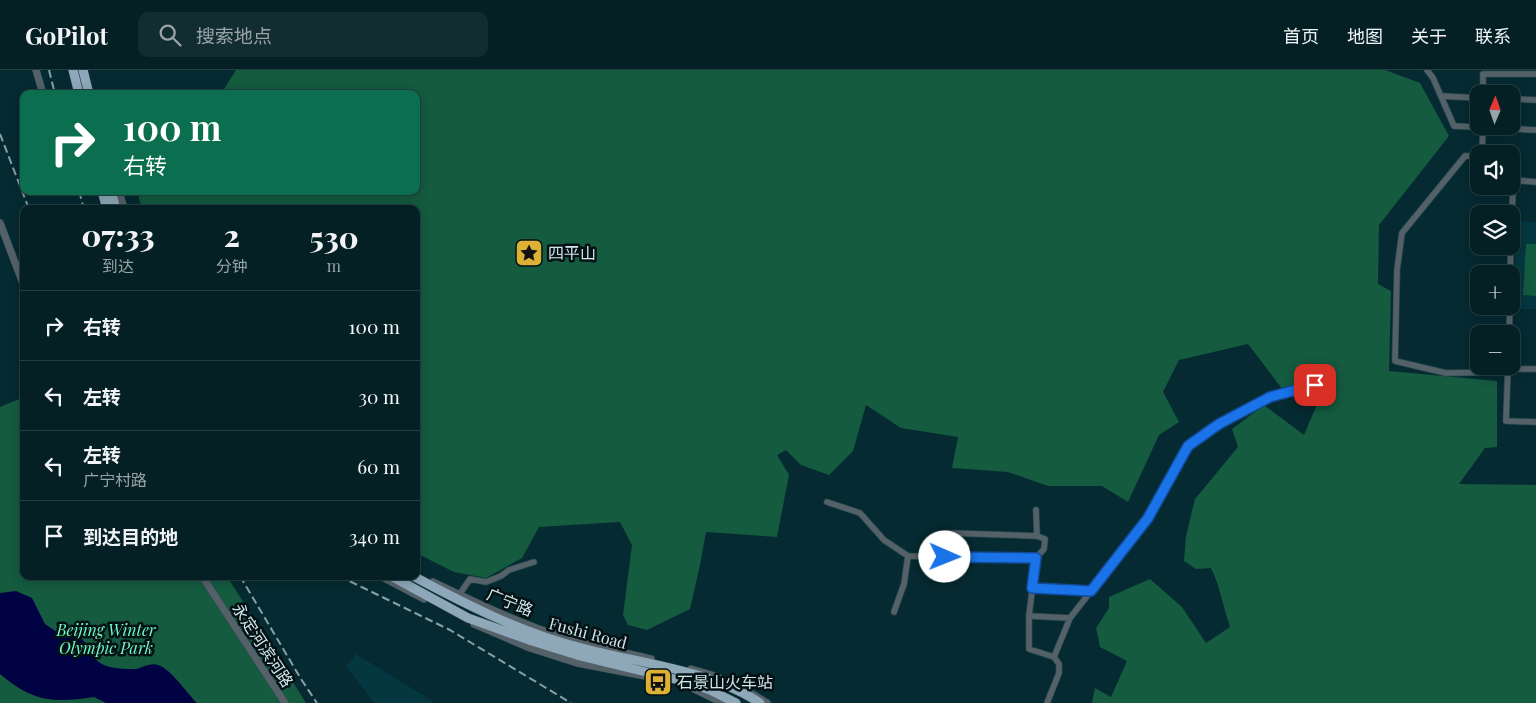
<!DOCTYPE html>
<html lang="zh">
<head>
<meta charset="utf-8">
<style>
  :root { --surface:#042025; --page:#122d32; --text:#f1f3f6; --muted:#97a3a7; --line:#253e42 }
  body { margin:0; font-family:"Playfair Display","Noto Sans SC",serif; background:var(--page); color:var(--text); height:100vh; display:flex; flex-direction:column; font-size:19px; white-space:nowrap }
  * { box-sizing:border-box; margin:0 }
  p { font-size:16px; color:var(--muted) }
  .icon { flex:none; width:28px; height:28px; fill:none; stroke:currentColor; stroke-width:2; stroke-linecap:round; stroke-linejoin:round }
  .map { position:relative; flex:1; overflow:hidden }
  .details { position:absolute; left:20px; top:135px; width:400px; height:375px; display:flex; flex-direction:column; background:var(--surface); border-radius:10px; box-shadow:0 2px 12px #0003,0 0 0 1px var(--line) }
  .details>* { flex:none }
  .hud { position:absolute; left:20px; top:20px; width:400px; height:105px; border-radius:10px; box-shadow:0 2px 12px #0003,0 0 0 1px var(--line); background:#0b6e4f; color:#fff; overflow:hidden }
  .needle { width:32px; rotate:2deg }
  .fabs { position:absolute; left:1470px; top:15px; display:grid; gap:10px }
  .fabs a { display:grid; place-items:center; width:50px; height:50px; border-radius:10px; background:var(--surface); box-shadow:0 2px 12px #0003,0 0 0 1px var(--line); font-size:25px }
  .pin { position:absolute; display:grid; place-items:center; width:42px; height:42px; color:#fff; margin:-21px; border-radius:10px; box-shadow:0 2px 8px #0006 }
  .me { position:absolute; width:55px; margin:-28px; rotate:91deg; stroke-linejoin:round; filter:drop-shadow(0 0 4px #0008) }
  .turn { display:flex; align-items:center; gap:18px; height:105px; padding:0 20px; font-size:22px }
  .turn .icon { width:65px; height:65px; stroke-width:2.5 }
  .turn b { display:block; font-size:35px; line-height:42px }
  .eta { display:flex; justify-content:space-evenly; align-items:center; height:85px; text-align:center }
  .eta b { font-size:30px; font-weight:800; line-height:35px }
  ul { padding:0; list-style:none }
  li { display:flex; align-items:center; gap:15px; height:70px; padding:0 20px; border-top:1px solid var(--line) }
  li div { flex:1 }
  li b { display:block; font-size:19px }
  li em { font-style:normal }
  header { display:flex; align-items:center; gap:30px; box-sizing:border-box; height:70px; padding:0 25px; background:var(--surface); border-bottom:1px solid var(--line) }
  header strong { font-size:24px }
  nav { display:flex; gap:28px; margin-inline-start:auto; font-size:18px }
  .search { width:350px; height:45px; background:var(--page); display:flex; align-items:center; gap:12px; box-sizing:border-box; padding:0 18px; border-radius:10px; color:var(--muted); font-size:19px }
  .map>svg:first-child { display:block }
  .built { fill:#04373f }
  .green { fill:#145b40 }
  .water { fill:#000243 }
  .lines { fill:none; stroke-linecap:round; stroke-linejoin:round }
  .minor-casing { stroke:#26484e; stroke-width:7 }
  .tertiary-casing { stroke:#26484e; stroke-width:8 }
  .trunk-casing { stroke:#26484e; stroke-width:10 }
  .minor { stroke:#556169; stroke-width:5.5 }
  .tertiary { stroke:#556169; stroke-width:7 }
  .trunk { stroke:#8ea8ba; stroke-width:9 }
  .rail { stroke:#87a0a5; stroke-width:2; stroke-dasharray:8 4; stroke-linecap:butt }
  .route-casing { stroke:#114b97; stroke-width:12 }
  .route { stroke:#1a73e8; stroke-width:9 }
  .labels { text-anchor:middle; stroke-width:5; stroke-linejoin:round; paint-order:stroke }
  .poi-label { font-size:16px; fill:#d2e5e9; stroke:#041114; text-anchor:start }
  .street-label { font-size:16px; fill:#d2e5e9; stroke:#041114 }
  .park-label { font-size:16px; font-style:italic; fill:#70fcc1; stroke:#041114 }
</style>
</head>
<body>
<header>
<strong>GoPilot</strong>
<div class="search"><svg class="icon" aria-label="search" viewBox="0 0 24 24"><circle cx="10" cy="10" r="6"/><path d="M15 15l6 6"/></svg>搜索地点</div>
<nav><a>首页</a><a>地图</a><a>关于</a><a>联系</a></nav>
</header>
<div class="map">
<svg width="1536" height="633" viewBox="0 0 1536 633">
  <rect width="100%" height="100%" fill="#052a31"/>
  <path class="built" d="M 1517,151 L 1536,152 L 1536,239 L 1513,239 Z
    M 356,584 L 431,630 L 435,633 L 374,633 L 346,596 Z"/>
  <path class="green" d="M 236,0 L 1385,0 L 1420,13 L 1449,66 L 1379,155 L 1378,214 L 1391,221 L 1389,301 L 1497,311 L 1497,377 L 1485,378 L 1459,414 L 1536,415 L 1536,633 L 1092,633 L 1095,618 L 1111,627 L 1127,591 L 1100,577 L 1096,558 L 1109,538 L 1109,527 L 1150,509 L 1182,537 L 1206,573 L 1230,557 C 1223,537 1220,516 1211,498 L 1196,499 L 1184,491 L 1186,466 L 1195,429 L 1238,377 L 1232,359 L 1264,335 L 1304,365 L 1323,320 L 1306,315 L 1283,320 L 1248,274 L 1179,290 L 1163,322 L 1179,352 L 1159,365 L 1128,432 L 1102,416 L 1048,416 L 1008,402 L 952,398 L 958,367 L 901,358 L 866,335 L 853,381 L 829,405 L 801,395 L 786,380 L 777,385 L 789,405 L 777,467 L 706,462 L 700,495 L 690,539 L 647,560 L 628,555 L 623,545 L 632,475 L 620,452 L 539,457 L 522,488 L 486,508 L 454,502 L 416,483 L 416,139 L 142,139 L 137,121 L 416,121 L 416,24 L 221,24 Z
    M 1526,174 L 1536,174 L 1536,226 L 1523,225 Z
    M 24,327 L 24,506 L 227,506 L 306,633 L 0,633 L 0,337 Z"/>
  <path class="water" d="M 16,521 L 32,528 L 45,554 L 66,568 L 79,566 C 89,574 90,589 104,595 C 112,599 126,599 135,599 C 142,598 151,592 158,595 C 171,599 187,623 197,633 L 106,633 L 94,627 C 53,633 33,632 0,604 L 0,523 Z"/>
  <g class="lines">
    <g class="minor-casing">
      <path id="minor" d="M 1427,0 L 1433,8 L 1454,56 L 1536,60
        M 1483,24 L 1483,4 L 1536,4
        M 1441,26 L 1479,28
        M 1511,29 L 1536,30
        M 1482,84 L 1483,56
        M 1479,86 L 1465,86 L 1402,163 L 1397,200 L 1395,291 L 1446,303 L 1508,302
        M 1513,110 L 1536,112
        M 1510,204 L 1514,87 L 1511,87
        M 1509,264 L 1510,236
        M 1508,296 L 1506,351 L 1536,352
        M 1508,299 L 1536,299
        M 827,432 L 860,443 L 884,470 L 908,486 L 904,514 L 894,542
        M 1036,440 L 1037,466 L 1045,469 L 1044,479 L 1036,488 L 1029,546 L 1029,579 L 1054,587
        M 908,486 L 1036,488
        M 945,487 L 948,463 L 1037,466
        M 1032,518 L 1091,521
        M 459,525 L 470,509 L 486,512 L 501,506 L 509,500 L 534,492
        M 1029,546 L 1070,548
        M 1054,587 L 1070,548 L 1148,448 L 1188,376 L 1219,354 L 1270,327 L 1315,315
        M 1047,633 L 1059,603 L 1059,594 L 1054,587"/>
    </g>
    <g class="tertiary-casing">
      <path id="tertiary" d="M 36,0 L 43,24
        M 119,121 L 124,139
        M 0,153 L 24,216
        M 202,506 L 285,633
        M 380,506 L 424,529
        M 433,512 C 468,529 503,546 539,559 C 576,572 613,580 651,589
        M 474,554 L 530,578 L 577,593 L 645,606
        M 691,599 L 715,606 L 727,612
        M 692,618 L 723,633
        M 744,619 L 767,633"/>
    </g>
    <g class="trunk-casing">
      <path id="trunk" d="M 73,0 L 79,24
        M 83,0 L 89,24
        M 102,121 L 107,139
        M 111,121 L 116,139
        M 391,506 L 468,548 L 532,571 L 580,586 L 687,612 L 710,620 L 736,633
        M 413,506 C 467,535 522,563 582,578 C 638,593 711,600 760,633"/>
    </g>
    <use href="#minor" class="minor"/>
    <use href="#tertiary" class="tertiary"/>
    <use href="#trunk" class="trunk"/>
    <path class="rail" d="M 49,0 L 55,24
      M 0,64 L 29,139
      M 79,121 L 84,139
      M 240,506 L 301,609 L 317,633
      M 339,506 L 450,560 L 571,633"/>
  </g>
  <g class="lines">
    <g class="route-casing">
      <path id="route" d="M 945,487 L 1036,488 L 1032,518 L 1091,521 L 1148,448 L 1188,376 L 1219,354 L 1270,327 L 1315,315"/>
    </g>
    <use href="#route" class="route"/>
  </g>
  <defs>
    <g id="sight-square" transform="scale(1.4375)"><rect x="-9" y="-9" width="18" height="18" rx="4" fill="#ddb133" stroke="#041114"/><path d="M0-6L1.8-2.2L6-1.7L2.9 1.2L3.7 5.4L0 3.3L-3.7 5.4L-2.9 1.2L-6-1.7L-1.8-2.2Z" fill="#111"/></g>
    <g id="bus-square" transform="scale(1.4375)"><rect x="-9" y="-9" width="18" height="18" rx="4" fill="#ddb133" stroke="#041114"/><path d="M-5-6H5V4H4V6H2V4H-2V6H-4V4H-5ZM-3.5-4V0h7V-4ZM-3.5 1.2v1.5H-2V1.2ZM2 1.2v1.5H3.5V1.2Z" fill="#111"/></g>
  </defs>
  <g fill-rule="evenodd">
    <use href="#sight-square" x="529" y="183"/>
    <use href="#bus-square" x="658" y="612"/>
  </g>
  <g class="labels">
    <g class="poi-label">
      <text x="548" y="189">四平山</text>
      <text x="677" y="618">石景山火车站</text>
    </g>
    <g class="street-label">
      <text transform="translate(510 532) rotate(22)" y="6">广宁路</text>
      <text transform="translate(588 563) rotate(15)" y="6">Fushi Road</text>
      <text transform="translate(263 575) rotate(57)" y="6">永定河滨河路</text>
    </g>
    <g class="park-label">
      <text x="106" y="566">Beijing Winter<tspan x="106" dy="18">Olympic Park</tspan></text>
    </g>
  </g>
</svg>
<div class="fabs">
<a><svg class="needle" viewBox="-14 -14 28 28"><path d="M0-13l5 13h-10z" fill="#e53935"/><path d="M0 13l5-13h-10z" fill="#97a3a7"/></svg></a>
<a><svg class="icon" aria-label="sound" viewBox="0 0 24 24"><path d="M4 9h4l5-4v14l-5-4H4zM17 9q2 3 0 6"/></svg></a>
<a><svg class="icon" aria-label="layers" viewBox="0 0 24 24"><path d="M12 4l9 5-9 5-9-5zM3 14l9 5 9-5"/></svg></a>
<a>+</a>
<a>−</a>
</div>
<div class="pin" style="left:1315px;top:315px;background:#d93025"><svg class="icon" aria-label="arrive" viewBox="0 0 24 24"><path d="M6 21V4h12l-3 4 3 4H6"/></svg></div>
<svg class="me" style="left:945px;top:487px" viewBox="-20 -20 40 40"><circle r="19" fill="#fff"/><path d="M0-13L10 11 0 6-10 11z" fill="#1a73e8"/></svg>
<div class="hud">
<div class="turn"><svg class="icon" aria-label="right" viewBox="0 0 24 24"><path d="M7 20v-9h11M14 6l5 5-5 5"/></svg><div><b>100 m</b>右转</div></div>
</div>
<section class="details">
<div class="eta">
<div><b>07:33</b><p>到达</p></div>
<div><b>2</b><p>分钟</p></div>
<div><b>530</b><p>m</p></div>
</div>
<ul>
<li><svg class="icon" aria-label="right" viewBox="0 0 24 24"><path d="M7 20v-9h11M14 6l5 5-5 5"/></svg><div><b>右转</b></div><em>100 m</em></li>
<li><svg class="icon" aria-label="left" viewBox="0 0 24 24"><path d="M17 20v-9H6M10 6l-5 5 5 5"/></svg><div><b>左转</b></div><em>30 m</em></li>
<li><svg class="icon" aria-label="left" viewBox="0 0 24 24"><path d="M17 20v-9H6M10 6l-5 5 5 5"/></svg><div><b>左转</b><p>广宁村路</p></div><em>60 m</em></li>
<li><svg class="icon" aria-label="arrive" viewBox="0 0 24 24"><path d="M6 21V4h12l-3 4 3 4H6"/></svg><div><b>到达目的地</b></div><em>340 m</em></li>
</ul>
</section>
</div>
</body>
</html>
